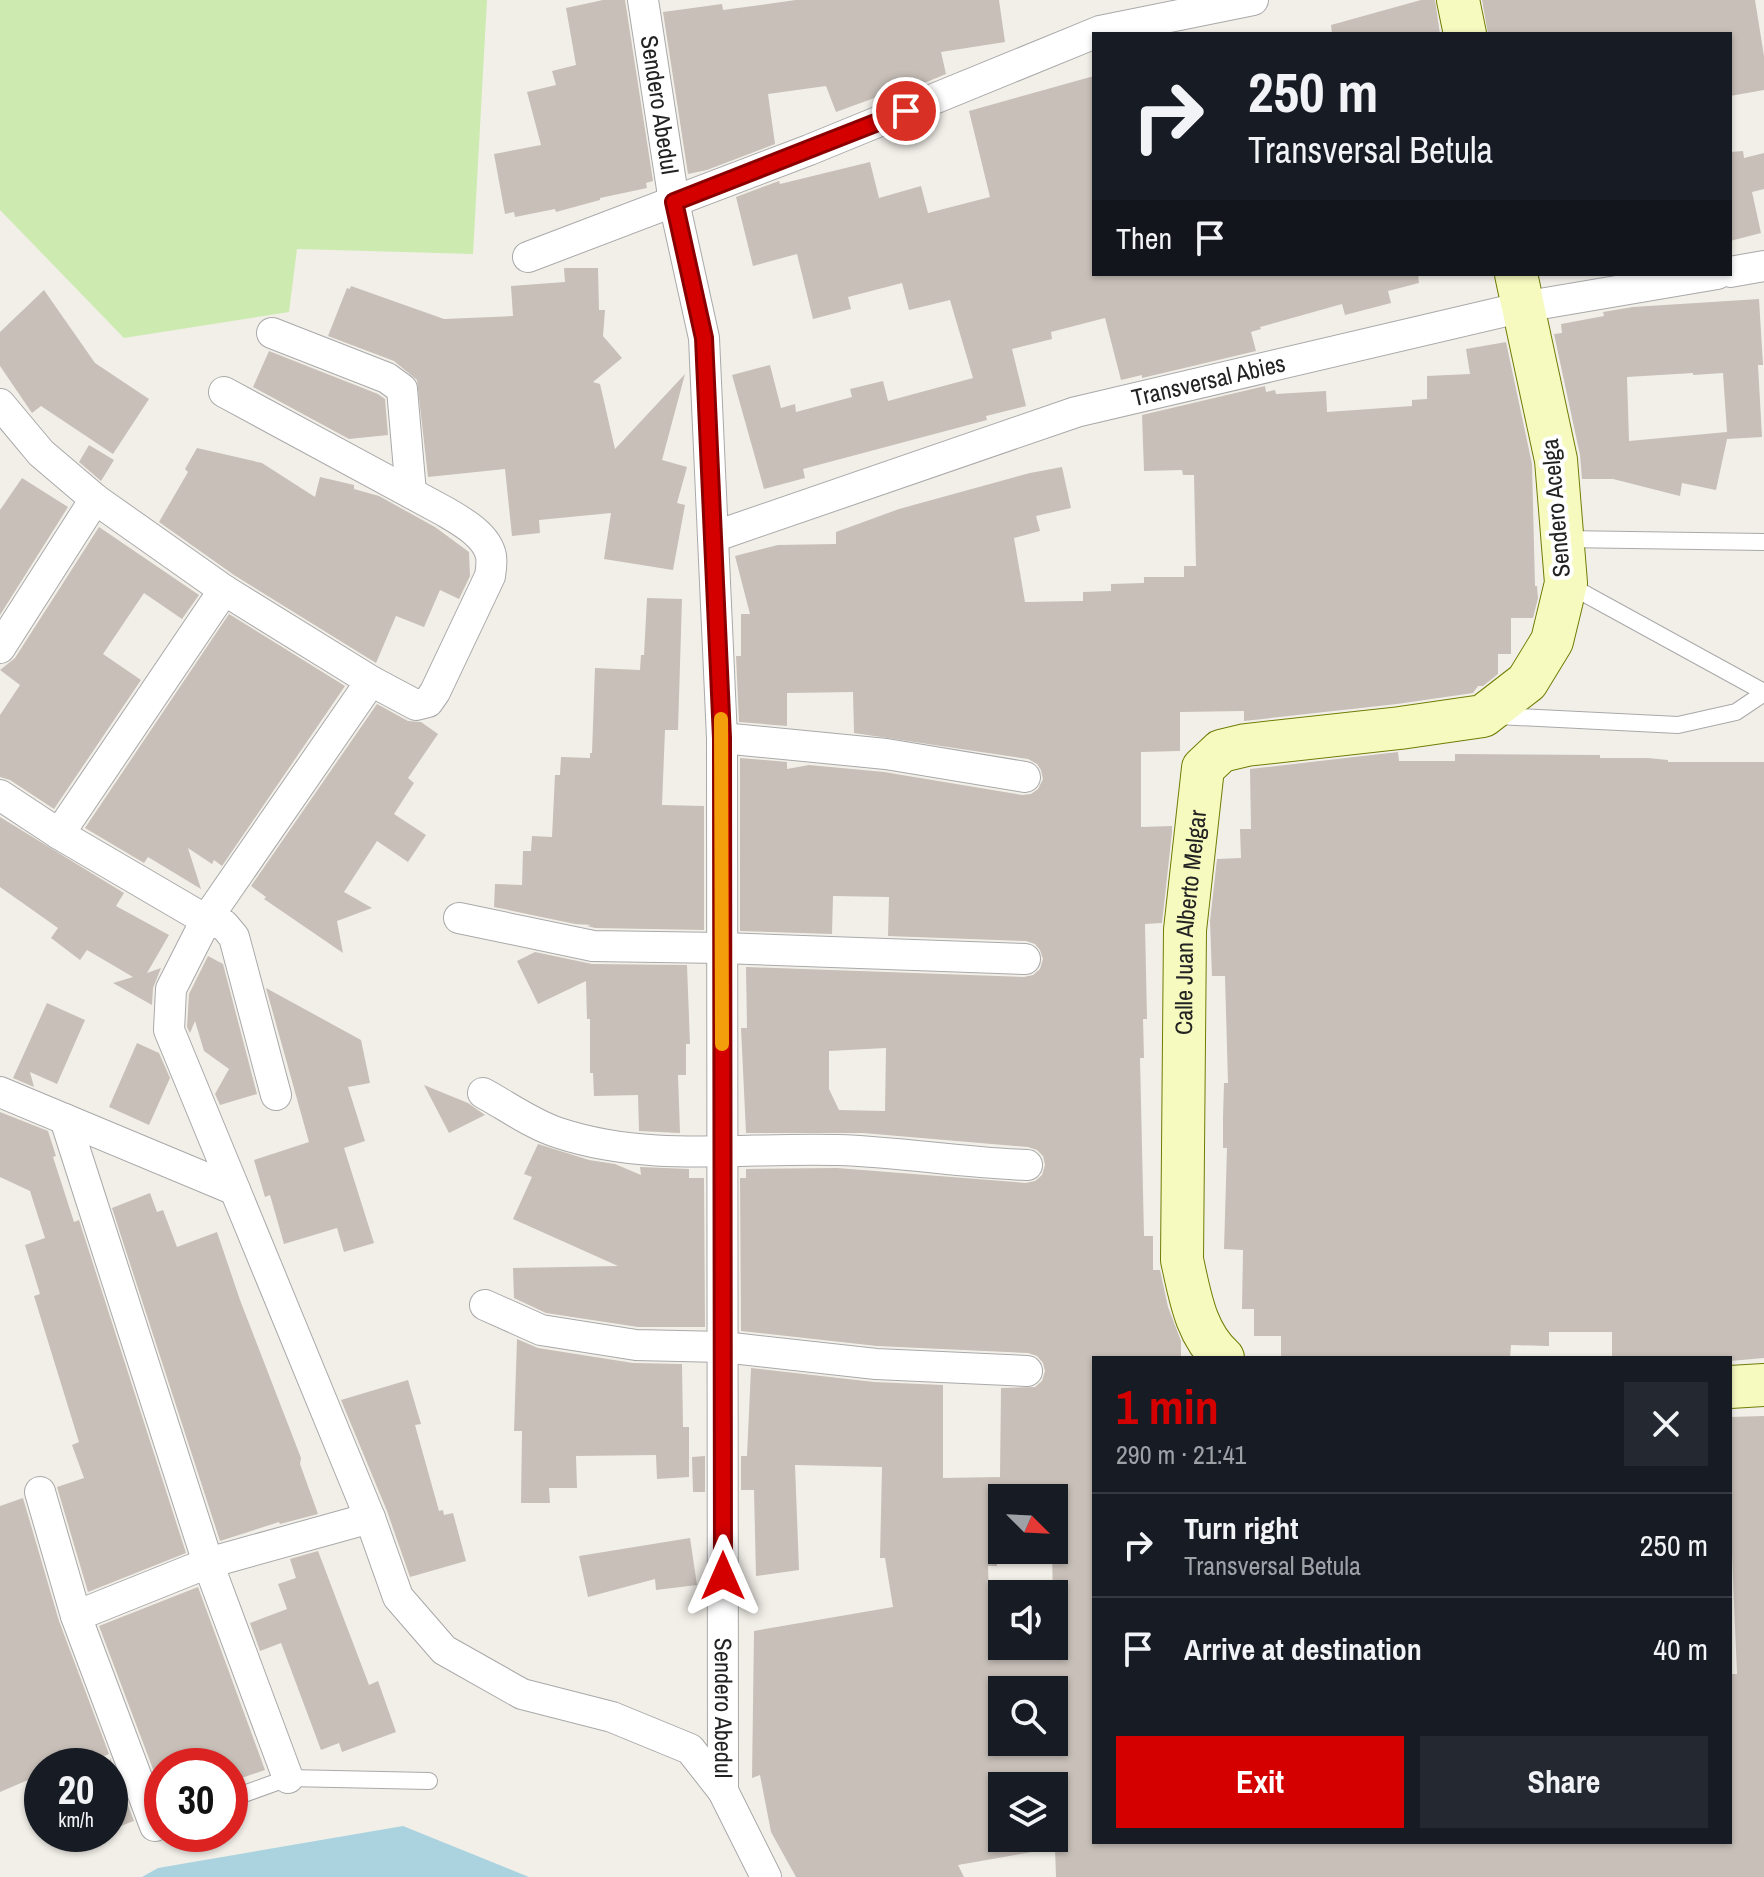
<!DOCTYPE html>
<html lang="en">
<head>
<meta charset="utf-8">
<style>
  :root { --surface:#171b24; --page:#242831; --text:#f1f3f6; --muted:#9ea1a6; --line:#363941; --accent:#d40000 }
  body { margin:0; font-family:"Archivo Narrow",sans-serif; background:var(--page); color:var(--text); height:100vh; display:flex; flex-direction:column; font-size:30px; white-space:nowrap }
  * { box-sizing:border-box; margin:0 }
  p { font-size:26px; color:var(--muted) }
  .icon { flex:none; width:44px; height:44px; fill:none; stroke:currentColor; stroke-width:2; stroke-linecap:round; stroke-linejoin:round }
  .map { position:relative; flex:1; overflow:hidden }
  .sheet { position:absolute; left:1092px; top:1356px; width:640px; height:488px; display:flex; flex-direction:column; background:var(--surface); border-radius:0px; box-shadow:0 2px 6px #0004 }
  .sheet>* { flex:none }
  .guide { position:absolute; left:1092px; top:32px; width:640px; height:244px; border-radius:0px; box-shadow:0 2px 6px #0004; background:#171b24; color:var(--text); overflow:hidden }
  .needle { width:52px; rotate:114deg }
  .fabs { position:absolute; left:988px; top:1484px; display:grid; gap:16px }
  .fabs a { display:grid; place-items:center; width:80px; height:80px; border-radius:0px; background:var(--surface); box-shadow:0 2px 6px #0004; font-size:40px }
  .speed { position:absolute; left:24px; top:1748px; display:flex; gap:16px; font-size:40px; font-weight:700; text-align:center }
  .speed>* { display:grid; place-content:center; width:104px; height:104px; border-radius:50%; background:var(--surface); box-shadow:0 2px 6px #0004; line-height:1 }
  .speed small { font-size:20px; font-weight:400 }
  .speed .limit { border:12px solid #d22; background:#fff; color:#111 }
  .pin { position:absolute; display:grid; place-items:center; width:68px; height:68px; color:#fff; margin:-34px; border:4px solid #fff; border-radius:50%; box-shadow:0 2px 8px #0007 }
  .me { position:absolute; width:88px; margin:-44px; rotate:0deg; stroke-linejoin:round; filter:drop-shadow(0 0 6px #0008) }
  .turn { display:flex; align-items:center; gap:28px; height:168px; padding:0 24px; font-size:36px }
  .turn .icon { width:104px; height:104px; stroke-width:2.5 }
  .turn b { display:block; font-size:56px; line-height:68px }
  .then { display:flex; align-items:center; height:76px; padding:0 24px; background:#0003; gap:16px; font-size:30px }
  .round { display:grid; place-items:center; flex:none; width:84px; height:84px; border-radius:0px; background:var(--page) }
  .head { display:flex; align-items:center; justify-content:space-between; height:136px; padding:0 24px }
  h1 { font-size:48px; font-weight:700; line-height:60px; color:var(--accent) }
  .primary-button { display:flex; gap:16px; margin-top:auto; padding:16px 24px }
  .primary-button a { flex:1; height:92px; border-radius:0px; background:var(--accent); color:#fff; font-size:32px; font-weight:700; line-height:92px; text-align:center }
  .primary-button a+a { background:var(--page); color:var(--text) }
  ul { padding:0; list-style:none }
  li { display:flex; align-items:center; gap:24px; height:104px; padding:0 24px; border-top:2px solid var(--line) }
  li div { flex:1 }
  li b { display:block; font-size:30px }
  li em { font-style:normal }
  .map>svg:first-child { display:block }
  .grass { fill:#cdebb0 }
  .water { fill:#aad3df }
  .building { fill:#c7bfb8; fill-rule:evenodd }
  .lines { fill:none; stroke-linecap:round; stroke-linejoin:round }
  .lane-casing { stroke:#a9a9a9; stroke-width:18 }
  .street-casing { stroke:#a9a9a9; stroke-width:32 }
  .secondary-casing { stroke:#707d05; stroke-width:44 }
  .lane { stroke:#fff; stroke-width:16 }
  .street { stroke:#fff; stroke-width:30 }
  .secondary { stroke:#f7fabf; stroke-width:42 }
  .route-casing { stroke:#8a0000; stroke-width:20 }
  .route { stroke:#d40000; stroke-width:14 }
  .slow { stroke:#f59e0b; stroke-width:14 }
  .labels { text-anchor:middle; stroke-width:8; stroke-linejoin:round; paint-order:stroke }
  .street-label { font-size:24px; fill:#222; stroke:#fff }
</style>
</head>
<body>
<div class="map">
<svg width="1764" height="1877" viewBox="0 0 1764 1877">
  <rect width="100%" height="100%" fill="#f2efe9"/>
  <path class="grass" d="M 0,0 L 487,0 L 473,254 L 297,249 L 289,312 L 124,338 L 0,210 Z"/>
  <path class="water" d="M 403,1826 L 529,1877 L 142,1877 L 158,1868 Z"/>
  <path class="building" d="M 603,0 L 625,0 L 653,181 L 646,183 L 647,188 L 600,198 L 600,200 L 556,212 L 555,209 L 515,217 L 514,212 L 505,214 L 494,154 L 541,145 L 527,92 L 556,85 L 552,71 L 576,65 L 566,8 Z
    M 796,0 L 999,0 L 1005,42 L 941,52 L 946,74 L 878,102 L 877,97 L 836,112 L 826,86 L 768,94 L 775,144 L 707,170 L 688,174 L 663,12 L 722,4 L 723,10 Z
    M 1421,0 L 1435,0 L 1440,34 L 1332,34 L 1331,25 Z
    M 1482,0 L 1755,0 L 1764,56 L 1764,90 L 1730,96 L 1730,34 L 1488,34 Z
    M 1094,76 L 1094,274 L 1418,274 L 1419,283 L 1388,291 L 1391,303 L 1345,315 L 1342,304 L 1260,327 L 1261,329 L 1251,332 L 1256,351 L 1142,378 L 1142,375 L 1121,380 L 1105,318 L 1051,332 L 1052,339 L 1012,349 L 1026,406 L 986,416 L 987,420 L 803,469 L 805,478 L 764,489 L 732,375 L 770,365 L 781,408 L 795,404 L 796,412 L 852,397 L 850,389 L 883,381 L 888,401 L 973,378 L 950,300 L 909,310 L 902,283 L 848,297 L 851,309 L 813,319 L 797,254 L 753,266 L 736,197 L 779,181 L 780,184 L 870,162 L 879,198 L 921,186 L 928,213 L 990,197 L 969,111 Z
    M 1743,151 L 1744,158 L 1764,153 L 1764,189 L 1752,192 L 1761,233 L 1730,241 L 1730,152 Z
    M 564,268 L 598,268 L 599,310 L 605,310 L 603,336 L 622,358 L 593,382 L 600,384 L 615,449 L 685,374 L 662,460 L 687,467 L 677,503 L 685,505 L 673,570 L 604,559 L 611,513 L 539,520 L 540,533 L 512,536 L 505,469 L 428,477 L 417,380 L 394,361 L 328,336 L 347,288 L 350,289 L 351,286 L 444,319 L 513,316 L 511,286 L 565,282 Z
    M 44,290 L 95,363 L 149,399 L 113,454 L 41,406 L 32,413 L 0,366 L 0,332 Z
    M 1759,299 L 1763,365 L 1758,365 L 1762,437 L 1727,439 L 1716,490 L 1682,483 L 1680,496 L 1613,479 L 1582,479 L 1580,455 L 1554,334 L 1562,333 L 1561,324 L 1604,316 L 1603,312 L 1633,307 ZM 1693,373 L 1693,375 L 1723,373 L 1727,432 L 1629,441 L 1627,377 Z
    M 1506,342 L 1532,464 L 1535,586 L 1537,586 L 1538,598 L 1533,618 L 1511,618 L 1511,654 L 1498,654 L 1498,674 L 1483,686 L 1478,686 L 1473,693 L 1397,704 L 1244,721 L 1244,711 L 1180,712 L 1180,751 L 1141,752 L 1141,827 L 1172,826 L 1172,832 L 1162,923 L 1145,924 L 1147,1019 L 1143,1019 L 1144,1058 L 1140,1058 L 1144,1236 L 1153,1236 L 1153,1270 L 1160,1270 L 1168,1307 L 1181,1341 L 1181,1358 L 1094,1358 L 1094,1693 L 1092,1693 L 1094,1842 L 1730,1842 L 1730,1674 L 1737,1674 L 1730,1507 L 1730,1417 L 1764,1416 L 1764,1877 L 1056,1877 L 1055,1848 L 958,1865 L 964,1877 L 796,1877 L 771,1832 L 760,1775 L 752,1778 L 754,1631 L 893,1607 L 885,1558 L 880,1558 L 882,1467 L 795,1465 L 799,1570 L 756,1576 L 754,1490 L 741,1490 L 741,1456 L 747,1456 L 751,1368 L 874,1382 L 943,1385 L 943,1478 L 1000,1477 L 1001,1388 L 1035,1387 L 1042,1381 L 1045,1371 L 1043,1363 L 1037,1356 L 1028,1353 L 877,1346 L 741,1331 L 740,1178 L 746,1178 L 746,1169 L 837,1168 L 1026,1183 L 1035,1181 L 1042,1175 L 1045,1165 L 1043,1156 L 1037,1150 L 1028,1147 L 863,1133 L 746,1133 L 741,1028 L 747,1028 L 746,967 L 1024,977 L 1033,975 L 1040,969 L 1043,959 L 1040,950 L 1035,944 L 1026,941 L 888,936 L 889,897 L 833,896 L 832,934 L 740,931 L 740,758 L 787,762 L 787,769 L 809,765 L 884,772 L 1022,795 L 1031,794 L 1038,789 L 1043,779 L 1041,770 L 1037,764 L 1028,759 L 854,733 L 853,692 L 787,693 L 787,726 L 739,722 L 736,656 L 741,656 L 741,614 L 750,614 L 735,556 L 778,545 L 836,544 L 836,532 L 899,509 L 1030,473 L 1062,467 L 1071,508 L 1036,516 L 1040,531 L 1014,538 L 1025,602 L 1083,601 L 1083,592 L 1111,591 L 1111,584 L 1144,583 L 1144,577 L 1184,577 L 1184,566 L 1196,566 L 1194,475 L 1183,475 L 1182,470 L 1144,471 L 1142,415 L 1265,386 L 1266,392 L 1275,390 L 1276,394 L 1326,391 L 1327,412 L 1412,406 L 1412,400 L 1427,399 L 1427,376 L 1470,374 L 1466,349 ZM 886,1048 L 885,1111 L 839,1110 L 829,1089 L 829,1051 ZM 1002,1498 L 1054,1498 L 1054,1550 L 1002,1550 ZM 1052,1553 L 1054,1646 L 991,1646 L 988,1566 L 997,1566 L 997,1555 ZM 1002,1690 L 1054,1690 L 1054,1742 L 1002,1742 ZM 1002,1786 L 1054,1786 L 1054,1838 L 1002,1838 Z
    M 269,351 L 378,394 L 385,399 L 388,435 L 349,439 L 253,387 Z
    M 89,445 L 114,460 L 101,481 L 79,462 Z
    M 197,448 L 262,463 L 315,497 L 320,477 L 354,485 L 354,489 L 379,496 L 435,527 L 469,552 L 470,576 L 459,599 L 440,590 L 424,627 L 396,616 L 376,663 L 234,575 L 159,522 L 188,472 L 185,469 Z
    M 22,478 L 68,507 L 0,615 L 0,510 Z
    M 99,527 L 199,595 L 182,619 L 144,593 L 103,654 L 141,680 L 54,809 L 10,780 L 0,777 L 0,715 L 20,685 L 0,670 L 15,658 Z
    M 647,598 L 682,599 L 678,730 L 665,730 L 662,805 L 704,806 L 704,930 L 595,928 L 587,926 L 591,925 L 575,924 L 494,907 L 495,884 L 522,885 L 523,851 L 531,851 L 532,836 L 552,837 L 555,775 L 560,775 L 561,757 L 590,758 L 590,753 L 592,753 L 595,668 L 640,670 L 641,655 L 644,655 Z
    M 229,614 L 345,686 L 222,866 L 214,860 L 212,864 L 188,848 L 201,889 L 148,857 L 144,863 L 85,828 Z
    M 377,704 L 408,721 L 421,722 L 438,734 L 408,778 L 414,783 L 394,814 L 426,835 L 408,862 L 377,841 L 344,892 L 372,908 L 337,921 L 343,953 L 264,899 L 266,897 L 251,886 Z
    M 1398,752 L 1399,761 L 1455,761 L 1455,754 L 1600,755 L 1600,758 L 1648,758 L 1668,760 L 1668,762 L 1764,762 L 1764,1358 L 1730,1361 L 1730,1358 L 1612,1358 L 1612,1332 L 1549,1332 L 1549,1346 L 1511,1345 L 1510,1358 L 1281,1358 L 1281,1336 L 1254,1336 L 1254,1309 L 1242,1309 L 1243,1250 L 1224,1249 L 1227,1148 L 1223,1148 L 1223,1117 L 1224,1083 L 1228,1083 L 1225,976 L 1212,976 L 1210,921 L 1217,859 L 1241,858 L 1240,829 L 1251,829 L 1250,769 Z
    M 0,817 L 124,893 L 116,906 L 169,935 L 147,973 L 161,968 L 153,988 L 152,1005 L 113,983 L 133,977 L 87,950 L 80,960 L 51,938 L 58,928 L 0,887 Z
    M 535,952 L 592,964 L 687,965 L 690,1044 L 686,1044 L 686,1075 L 678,1075 L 680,1133 L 639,1131 L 638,1095 L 594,1096 L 593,1073 L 590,1073 L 590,1019 L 587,1019 L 586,981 L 538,1004 L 517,961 Z
    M 208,956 L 223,964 L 257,1094 L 220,1105 L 215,1094 L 229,1069 L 204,1051 L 195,1021 L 190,1033 L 187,1027 L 189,994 Z
    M 266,988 L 361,1040 L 370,1083 L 348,1087 L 365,1141 L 344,1148 L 374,1243 L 344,1252 L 337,1228 L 284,1244 L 270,1195 L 265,1197 L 254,1160 L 309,1142 Z
    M 47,1003 L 85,1020 L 57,1084 L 30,1072 L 34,1087 L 13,1078 Z
    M 137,1043 L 159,1053 L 170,1078 L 149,1125 L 109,1107 Z
    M 424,1085 L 468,1103 L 485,1115 L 449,1133 Z
    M 0,1112 L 48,1131 L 56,1156 L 53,1157 L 74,1222 L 79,1220 L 186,1553 L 88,1592 L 57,1487 L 84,1478 L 72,1445 L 79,1442 L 34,1296 L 40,1294 L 25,1245 L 45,1238 L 30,1191 L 0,1177 Z
    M 538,1144 L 589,1160 L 615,1164 L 641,1175 L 640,1167 L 689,1169 L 689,1178 L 704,1178 L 705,1327 L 638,1327 L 546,1313 L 514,1298 L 513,1268 L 618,1266 L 513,1219 L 532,1177 L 524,1174 Z
    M 150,1193 L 157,1212 L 163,1210 L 177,1247 L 217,1232 L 240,1300 L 301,1458 L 300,1464 L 318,1514 L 280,1524 L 279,1522 L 220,1541 L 112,1208 Z
    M 517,1339 L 538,1348 L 633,1363 L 682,1364 L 683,1427 L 689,1427 L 689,1477 L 657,1479 L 656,1455 L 576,1456 L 577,1488 L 549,1488 L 550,1503 L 521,1503 L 522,1431 L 514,1431 Z
    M 408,1380 L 421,1424 L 415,1425 L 439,1511 L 443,1510 L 444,1515 L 453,1513 L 466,1561 L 410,1577 L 387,1511 L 341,1400 Z
    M 705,1456 L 705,1492 L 693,1492 L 692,1457 Z
    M 23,1498 L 59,1621 L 109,1754 L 79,1766 L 42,1766 L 42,1774 L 0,1792 L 0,1506 Z
    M 690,1538 L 697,1585 L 656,1590 L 655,1579 L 588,1597 L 579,1556 Z
    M 318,1551 L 369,1685 L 378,1681 L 396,1732 L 342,1752 L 339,1743 L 321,1750 L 281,1643 L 260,1651 L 250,1623 L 287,1609 L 278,1584 L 296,1578 L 290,1559 Z
    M 198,1587 L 265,1770 L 230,1782 L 230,1766 L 162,1766 L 162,1793 L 99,1626 Z
    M 110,1758 L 134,1821 L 110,1830 Z"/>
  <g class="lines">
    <g class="lane-casing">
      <path id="lane" d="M 1564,539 L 1764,542
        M 1567,584 L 1764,692
        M 1497,716 L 1678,725 L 1736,712 L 1764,693
        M 230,1799 L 288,1778 L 429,1781"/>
    </g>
    <g class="street-casing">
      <g id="street">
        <path id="s1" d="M 643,0 L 674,202 L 704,338 L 722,738 L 723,1791"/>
        <path d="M 528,257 L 809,150 L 1100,31 L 1253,0"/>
        <path d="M 1730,272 L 1764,266"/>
        <path d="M 272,333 L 387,378 L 402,389 L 411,493"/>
        <path d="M 0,404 L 41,453 L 95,499 L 224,590 L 371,681 L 416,705 L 428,702 L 435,692 L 490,576 C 491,570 492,562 491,556 C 487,535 461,521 444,511 L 224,392"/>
        <path id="s2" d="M 713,537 L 1076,412 L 1523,307 L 1717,274"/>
        <path d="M 0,648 L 95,499"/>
        <path d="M 722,738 L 886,754 L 1025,777"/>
        <path d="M 0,795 L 59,834 L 206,920 L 224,925 L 234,937 L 276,1095"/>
        <path d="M 59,834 L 224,590"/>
        <path d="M 459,918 L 593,946 L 722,948 L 1025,959"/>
        <path d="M 0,1092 L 235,1190 L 370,1518 L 398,1597 L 444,1650 L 522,1694 L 612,1717 L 690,1749 L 723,1791 L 766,1877"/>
        <path d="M 483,1093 C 507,1106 533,1125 559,1133 C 650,1163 744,1147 838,1150 C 901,1152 963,1163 1027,1165"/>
        <path d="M 65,1119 L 208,1563 L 288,1778"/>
        <path d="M 235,1190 L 169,1030 L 171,989 L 206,920 L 371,681"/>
        <path d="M 485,1305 L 541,1330 L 636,1345 L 723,1347 L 876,1364 L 1027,1371"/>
        <path d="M 40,1492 L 76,1616 L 155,1826"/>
        <path d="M 76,1616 L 208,1563 L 370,1518"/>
      </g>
    </g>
    <g class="secondary-casing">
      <g id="secondary">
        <path d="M 1458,0 L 1465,34"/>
        <path id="s3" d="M 1223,1358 C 1195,1333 1190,1295 1182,1260 L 1185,930 L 1203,768 L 1221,751 L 1246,745 L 1400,728 L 1483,716 L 1527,682 L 1552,641 L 1566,583 L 1556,460 L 1516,274"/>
        <path d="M 1730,1387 L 1764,1385"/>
      </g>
    </g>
    <use href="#lane" class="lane"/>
    <use href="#street" class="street"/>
    <use href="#secondary" class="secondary"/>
  </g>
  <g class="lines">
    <g class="route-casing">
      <path id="route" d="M 723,1576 L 722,738 L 704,338 L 674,202 L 906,111"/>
    </g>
    <use href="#route" class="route"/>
    <path class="slow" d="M 721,719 L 722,1044"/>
  </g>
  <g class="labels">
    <g class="street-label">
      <text dy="8" stroke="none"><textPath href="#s1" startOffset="106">Sendero Abedul</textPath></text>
      <text dy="8" stroke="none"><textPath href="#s2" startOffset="520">Transversal Abies</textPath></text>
      <text transform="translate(1556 508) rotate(-95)" y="8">Sendero Acelga</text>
      <text dy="8" stroke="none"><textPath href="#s3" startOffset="446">Calle Juan Alberto Melgar</textPath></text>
      <text dy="8" stroke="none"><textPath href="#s1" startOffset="1714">Sendero Abedul</textPath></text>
    </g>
  </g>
</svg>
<div class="fabs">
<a><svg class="needle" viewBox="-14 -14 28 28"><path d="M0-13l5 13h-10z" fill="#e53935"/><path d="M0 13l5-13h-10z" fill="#9ea1a6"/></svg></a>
<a><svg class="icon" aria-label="sound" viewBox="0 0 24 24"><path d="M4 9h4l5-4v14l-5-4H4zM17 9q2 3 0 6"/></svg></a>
<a><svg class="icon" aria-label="search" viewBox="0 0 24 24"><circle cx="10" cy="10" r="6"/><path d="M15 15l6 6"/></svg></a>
<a><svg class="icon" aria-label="layers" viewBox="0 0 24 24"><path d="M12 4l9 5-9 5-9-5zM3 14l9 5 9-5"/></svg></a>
</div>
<div class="speed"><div>20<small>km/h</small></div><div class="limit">30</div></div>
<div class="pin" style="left:906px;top:111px;background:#d93025"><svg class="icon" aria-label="arrive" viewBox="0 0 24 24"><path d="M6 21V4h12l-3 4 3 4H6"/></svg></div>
<svg class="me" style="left:723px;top:1576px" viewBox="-20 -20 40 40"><path d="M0-17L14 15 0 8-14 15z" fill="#d40000" stroke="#fff" stroke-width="4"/></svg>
<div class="guide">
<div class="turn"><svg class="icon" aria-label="right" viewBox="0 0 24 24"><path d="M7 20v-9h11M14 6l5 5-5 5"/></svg><div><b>250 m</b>Transversal Betula</div></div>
<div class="then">Then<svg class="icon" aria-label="arrive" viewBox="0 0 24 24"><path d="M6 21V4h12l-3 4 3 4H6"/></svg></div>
</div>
<section class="sheet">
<div class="head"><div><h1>1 min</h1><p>290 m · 21:41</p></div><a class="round"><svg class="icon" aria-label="close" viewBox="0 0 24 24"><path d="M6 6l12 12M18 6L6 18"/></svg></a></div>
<ul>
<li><svg class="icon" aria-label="right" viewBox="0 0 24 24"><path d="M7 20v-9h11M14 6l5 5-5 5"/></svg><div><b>Turn right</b><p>Transversal Betula</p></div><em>250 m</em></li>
<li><svg class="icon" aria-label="arrive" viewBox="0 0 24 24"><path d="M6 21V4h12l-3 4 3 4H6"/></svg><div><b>Arrive at destination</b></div><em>40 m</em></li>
</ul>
<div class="primary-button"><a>Exit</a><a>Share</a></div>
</section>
</div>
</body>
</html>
